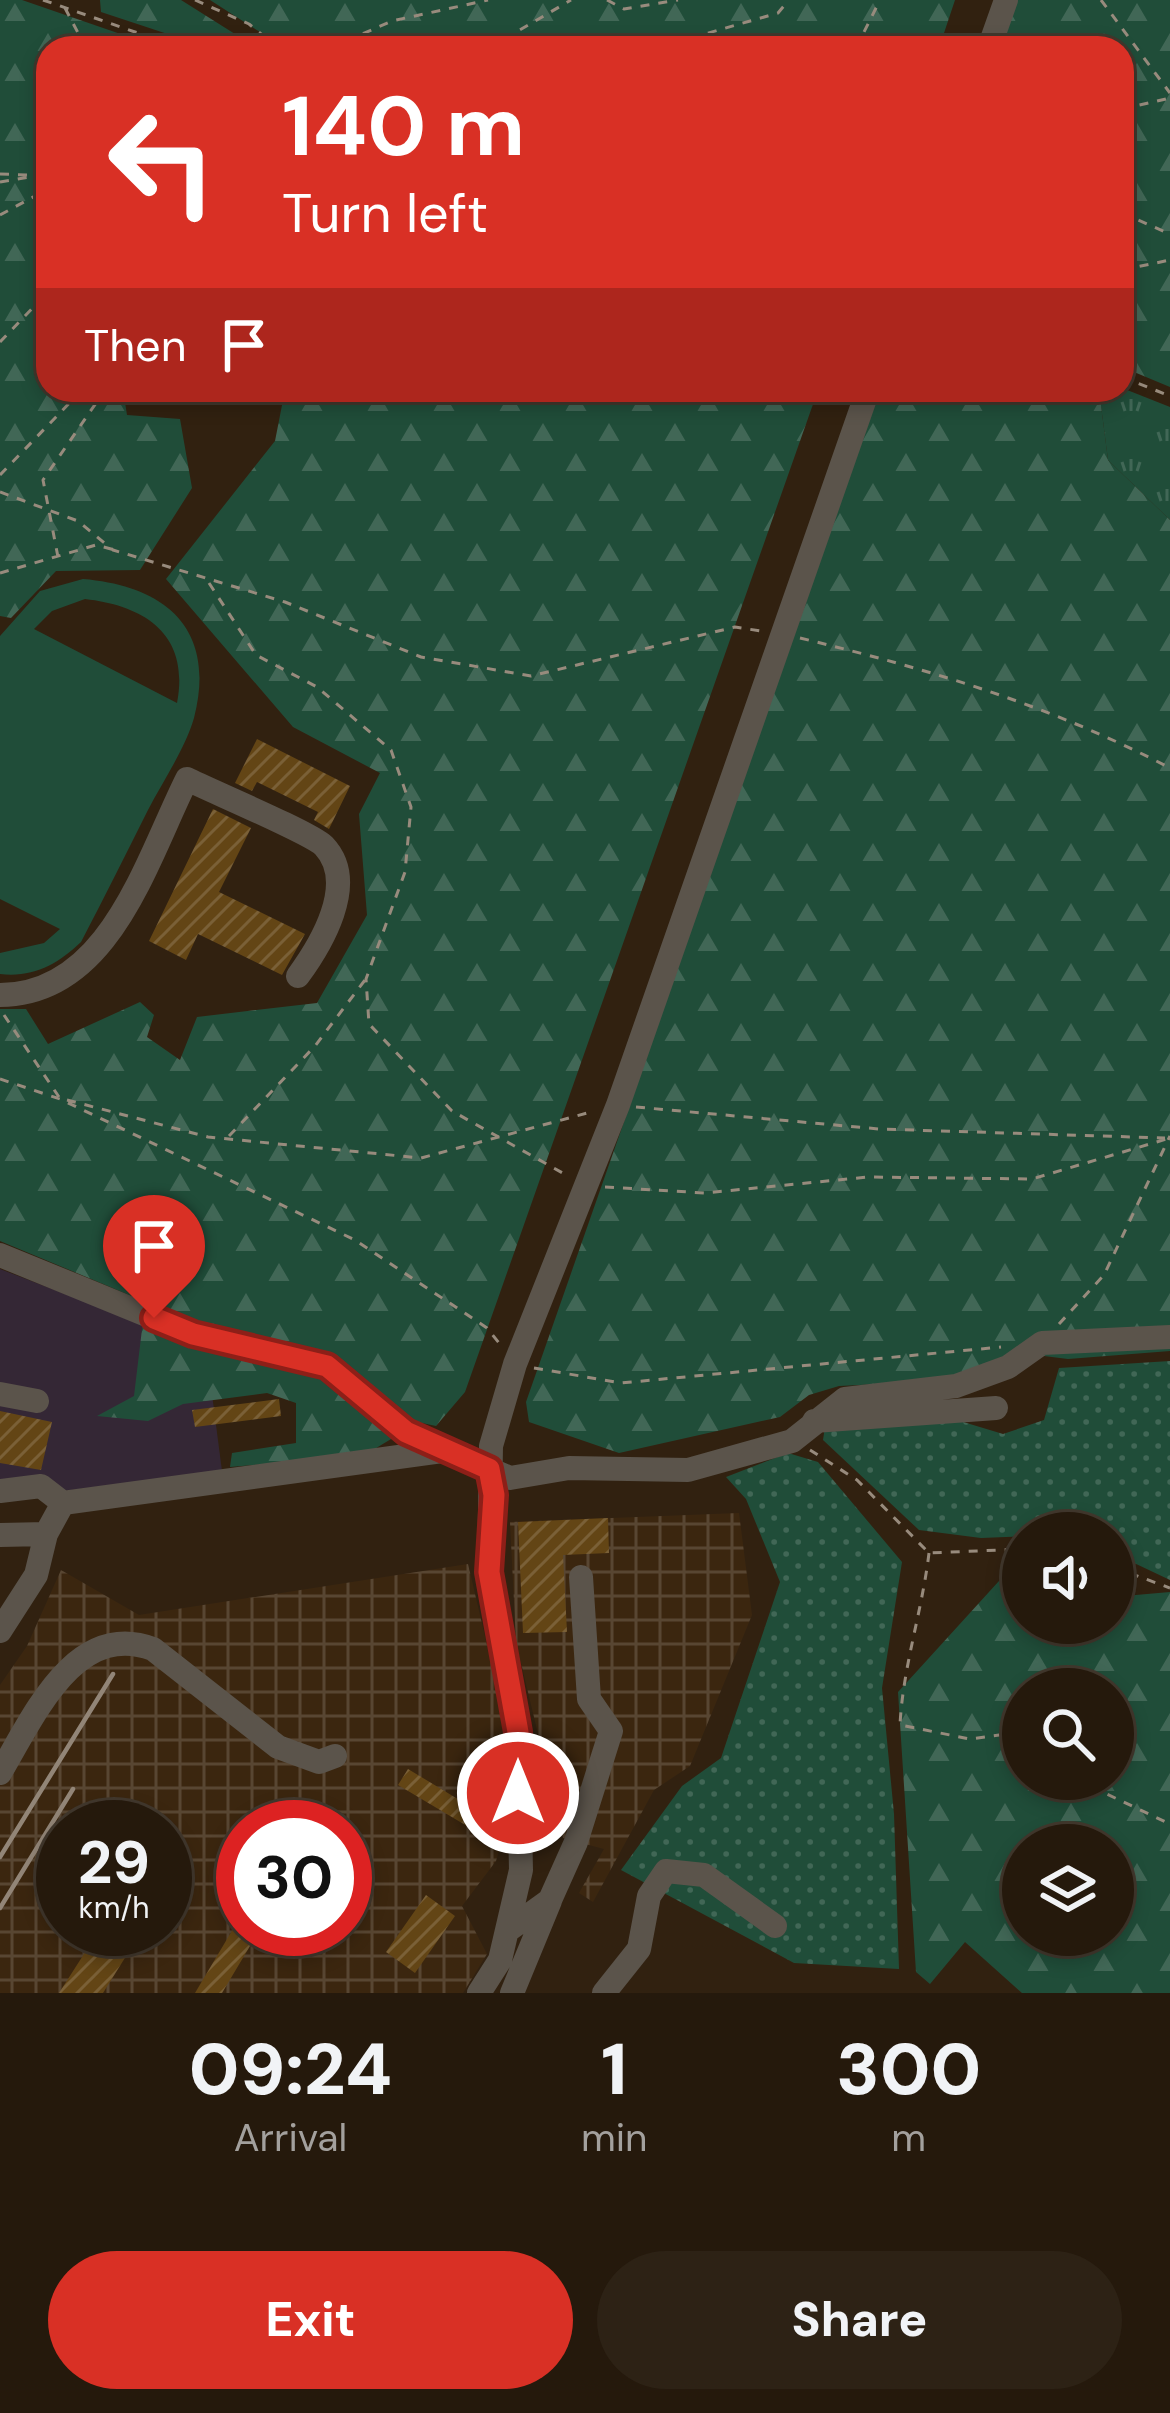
<!DOCTYPE html>
<html lang="en">
<head>
<meta charset="utf-8">
<style>
  :root { --surface:#25190c; --page:#2d2215; --text:#f1f3f6; --muted:#a3a09d; --line:#42382d; --accent:#d93025 }
  body { margin:0; font-family:"DM Sans",sans-serif; background:var(--page); color:var(--text); height:100vh; display:flex; flex-direction:column; font-size:45px; white-space:nowrap }
  * { box-sizing:border-box; margin:0 }
  p { font-size:39px; color:var(--muted) }
  .icon { flex:none; width:66px; height:66px; fill:none; stroke:currentColor; stroke-width:2; stroke-linecap:round; stroke-linejoin:round }
  .map { position:relative; height:1993px; overflow:hidden }
  .details { display:flex; flex-direction:column; background:var(--surface); flex:1 }
  .details>* { flex:none }
  .top-card { position:absolute; left:36px; top:36px; width:1098px; height:366px; border-radius:36px; box-shadow:0 6px 18px #0003,0 0 0 3px var(--line); background:#d93025; color:#fff; overflow:hidden }
  .tools { position:absolute; left:1002px; top:1512px; display:grid; gap:24px }
  .tools a { display:grid; place-items:center; width:132px; height:132px; border-radius:50%; background:var(--surface); box-shadow:0 6px 18px #0003,0 0 0 3px var(--line); font-size:60px }
  .speed { position:absolute; left:36px; top:1800px; display:flex; gap:24px; font-size:60px; font-weight:700; text-align:center }
  .speed>* { display:grid; place-content:center; width:156px; height:156px; border-radius:50%; background:var(--surface); box-shadow:0 6px 18px #0003,0 0 0 3px var(--line); line-height:1 }
  .speed small { font-size:30px; font-weight:400 }
  .speed .limit { border:18px solid #d22; background:#fff; color:#111 }
  .pin { position:absolute; display:grid; place-items:center; width:102px; height:102px; color:#fff; margin:-123px -51px; border-radius:50% 50% 50% 0; rotate:-45deg; box-shadow:0 0 12px #0007 }
  .pin .icon { rotate:45deg }
  .me { position:absolute; width:132px; margin:-66px; rotate:0deg; stroke-linejoin:round; filter:drop-shadow(0 0 9px #0008) }
  .turn { display:flex; align-items:center; gap:42px; height:252px; padding:0 48px; font-size:54px }
  .turn .icon { width:156px; height:156px; stroke-width:2.5 }
  .turn b { display:block; font-size:84px; line-height:102px }
  .then { display:flex; align-items:center; height:114px; padding:0 48px; background:#0003; gap:24px; font-size:45px }
  .eta { display:flex; justify-content:space-evenly; align-items:center; height:204px; text-align:center }
  .eta b { font-size:72px; font-weight:800; line-height:84px }
  .action { display:flex; gap:24px; margin-top:auto; padding:24px 48px }
  .action a { flex:1; height:138px; border-radius:72px; background:var(--accent); color:#fff; font-size:48px; font-weight:800; line-height:138px; text-align:center }
  .action a+a { background:var(--page); color:var(--text) }
  .map>svg:first-child { display:block }
  .industrial { fill:url(#industrial-grid); fill-rule:evenodd }
  .education { fill:#342735 }
  .grass { fill:url(#grass-tufts) }
  .forest { fill:url(#forest-firs); fill-rule:evenodd }
  .garden { fill:url(#garden-dots) }
  .pitch { fill:#204d39; fill-rule:evenodd }
  .building { fill:url(#building-hatch) }
  .lines { fill:none; stroke-linecap:round; stroke-linejoin:round }
  .path { stroke:#988b7d; stroke-width:3; stroke-dasharray:9 9; stroke-linecap:butt }
  .minor { stroke:#5b544b; stroke-width:24 }
  .rail { stroke:#928577; stroke-width:4.5 }
  .route-casing { stroke:#8d1f18; stroke-width:30 }
  .route { stroke:#d93025; stroke-width:21 }
</style>
</head>
<body>
<div class="map">
<svg width="1170" height="1993" viewBox="0 0 1170 1993">
  <defs>
    <pattern id="industrial-grid" width="8" height="8" patternUnits="userSpaceOnUse" patternTransform="scale(3)"><rect width="8" height="8" fill="#3b260f"/><path d="M0 4h8M4 0v8" fill="none" stroke="#584632"/></pattern>
    <pattern id="grass-tufts" width="24" height="20" patternUnits="userSpaceOnUse" patternTransform="scale(3)"><rect width="24" height="20" fill="#204d39"/><path d="M3 7l-1-3M5 7V3M7 7l1-3M15 17l-1-3M17 17v-4M19 17l1-3" fill="none" stroke="#416756"/></pattern>
    <pattern id="forest-firs" width="22" height="20" patternUnits="userSpaceOnUse" patternTransform="scale(3)"><rect width="22" height="20" fill="#204d39"/><path d="M5 1l3.5 6h-7zM16 11l3.5 6h-7z" fill="#416756"/></pattern>
    <pattern id="garden-dots" width="8" height="8" patternUnits="userSpaceOnUse" patternTransform="scale(3)"><rect width="8" height="8" fill="#204d39"/><path d="M2 2h.1M6 6h.1" fill="none" stroke="#416756" stroke-width="1.8" stroke-linecap="round"/></pattern>
    <pattern id="building-hatch" width="6" height="6" patternUnits="userSpaceOnUse" patternTransform="scale(3)"><rect width="6" height="6" fill="#634515"/><path d="M-1 1l2-2M0 6l6-6M5 7l2-2" fill="none" stroke="#7a6037"/></pattern>
  </defs>
  <rect width="100%" height="100%" fill="#312110"/>
  <path class="industrial" d="M 739,1513 L 752,1615 L 690,1766 L 654,1790 L 593,1902 L 579,1893 L 604,1849 L 563,1838 L 516,1642 L 510,1522 Z
    M 468,1564 L 505,1722 L 505,1831 L 496,1861 L 462,1906 L 487,1954 L 463,1993 L 0,1993 L 0,1685 L 27,1646 L 61,1570 L 139,1615 ZM 63,1827 L 165,1827 L 165,1929 L 63,1929 ZM 243,1827 L 345,1827 L 345,1929 L 243,1929 Z"/>
  <path class="education" d="M 0,1269 L 206,1348 L 222,1471 L 0,1499 Z"/>
  <path class="grass" d="M 1122,388 L 1170,407 L 1170,520 L 1108,460 L 1099,390 Z"/>
  <path class="forest" d="M 0,0 L 22,0 L 161,48 L 48,48 L 48,390 L 123,390 L 127,415 L 180,419 L 192,488 L 140,570 L 56,571 L 11,618 L 0,616 Z
    M 100,0 L 181,0 L 257,48 L 210,48 L 101,12 Z
    M 210,0 L 955,0 L 939,48 L 285,48 Z
    M 1016,0 L 1170,0 L 1170,387 L 1122,367 L 1122,48 L 1000,48 Z
    M 285,390 L 818,390 L 465,1392 L 436,1426 L 399,1418 L 333,1358 L 187,1319 L 0,1241 L 0,1009 L 26,1009 L 48,1044 L 140,1002 L 154,1015 L 147,1037 L 180,1060 L 197,1017 L 317,1003 L 367,915 L 359,814 L 380,773 L 293,727 L 166,579 L 275,441 Z
    M 880,390 L 1099,390 L 1108,460 L 1170,520 L 1170,1351 L 1068,1359 L 1020,1353 L 940,1381 L 839,1386 L 809,1395 L 780,1417 L 619,1453 L 529,1422 L 526,1402 Z
    M 143,1321 L 322,1371 L 396,1436 L 363,1456 L 230,1467 L 232,1453 L 296,1443 L 296,1403 L 267,1393 L 183,1404 L 148,1421 L 97,1416 L 134,1396 Z
    M 999,1581 L 1023,1584 L 1023,1623 L 1113,1623 L 1113,1597 L 1170,1592 L 1170,1993 L 1022,1993 L 965,1942 L 930,1984 L 916,1972 L 898,1692 ZM 1113,1689 L 1113,1779 L 1023,1779 L 1023,1689 ZM 1113,1845 L 1113,1935 L 1023,1935 L 1023,1845 Z"/>
  <path class="garden" d="M 1170,1361 L 1170,1580 L 1113,1553 L 1113,1533 L 981,1538 L 919,1530 L 823,1440 L 825,1427 L 950,1418 L 1003,1434 L 1044,1420 L 1059,1368 Z
    M 788,1453 L 818,1462 L 902,1562 L 882,1688 L 894,1814 L 899,1969 L 794,1963 L 621,1870 L 682,1786 L 721,1758 L 780,1582 L 746,1499 L 726,1477 Z"/>
  <path class="pitch" d="M 83,579 C 166,586 217,629 194,718 C 185,749 163,781 148,810 C 126,854 104,898 81,942 C 58,964 33,978 0,974 L 0,953 L 44,943 L 60,929 L 0,899 L 0,636 L 40,591 ZM 85,599 C 146,606 190,635 177,703 L 34,629 L 52,611 Z"/>
  <path class="building" d="M 257,739 L 350,786 L 329,829 L 314,820 L 318,812 L 257,782 L 252,791 L 235,783 Z
    M 213,809 L 251,828 L 219,892 L 305,934 L 282,975 L 198,934 L 186,960 L 149,941 Z
    M 279,1399 L 281,1416 L 195,1427 L 192,1410 Z
    M 0,1411 L 52,1422 L 41,1470 L 0,1463 Z
    M 608,1518 L 609,1553 L 563,1555 L 567,1632 L 523,1633 L 518,1522 Z
    M 408,1769 L 486,1816 L 477,1832 L 398,1785 Z
    M 426,1895 L 455,1916 L 415,1973 L 386,1952 Z
    M 100,1929 L 143,1929 L 103,1993 L 59,1993 Z
    M 233,1929 L 253,1941 L 222,1993 L 195,1993 Z"/>
  <g class="lines">
    <path class="path" d="M 43,0 L 181,48
      M 195,0 L 249,24 L 278,48
      M 607,0 L 624,9 L 678,0
      M 1101,0 L 1170,93
      M 65,8 L 86,48
      M 330,48 L 392,21 L 488,0
      M 489,48 L 571,0
      M 656,48 L 778,13 L 789,0
      M 856,48 L 880,0
      M 1122,109 L 1170,98
      M 0,174 L 28,175
      M 0,182 L 48,174
      M 1122,213 L 1170,234
      M 0,215 L 48,189
      M 1122,270 L 1170,260
      M 0,342 L 48,292
      M 1122,377 L 1170,396
      M 0,475 L 82,390
      M 0,492 L 78,521 L 113,550 L 285,602 L 421,657 L 531,676 L 735,627 L 761,631
      M 58,557 L 43,480 L 105,390
      M 0,573 L 96,545 L 111,549
      M 209,583 L 256,655 L 317,687 L 391,750 L 411,807 L 405,872 L 366,979 L 369,1024 L 452,1111 L 568,1176
      M 800,638 C 932,670 1049,705 1170,768
      M 4,1015 L 59,1097
      M 0,1079 L 60,1099 L 355,1240 L 487,1328 L 499,1343
      M 67,1100 L 208,1137 L 421,1158 L 591,1112
      M 636,1107 L 879,1129 L 1165,1138
      M 229,1136 L 315,1046 L 365,980
      M 605,1187 L 705,1193 L 868,1177 L 1032,1179 L 1170,1138
      M 1059,1324 L 1104,1275 L 1170,1136
      M 534,1368 L 621,1383 L 1001,1347
      M 810,1450 L 857,1480 L 929,1553 L 1023,1549
      M 929,1553 C 922,1612 903,1666 900,1725 L 970,1739 L 1006,1734 L 1023,1745
      M 1113,1567 L 1170,1588
      M 1075,1779 L 1170,1824"/>
    <path class="minor" d="M 989,48 L 1006,0
      M 0,995 C 109,995 146,861 187,779 C 211,791 311,833 324,846 C 359,883 320,946 298,976
      M 0,1255 L 193,1334 L 327,1366 L 406,1433 L 510,1478 L 569,1468 L 688,1470 L 792,1441 L 845,1399 L 956,1386 L 1008,1367 L 1042,1343 L 1170,1337
      M 0,1394 L 37,1401
      M 814,1421 L 996,1408
      M 0,1491 L 41,1486 L 63,1503
      M 0,1535 L 46,1534 L 63,1503 L 442,1451
      M 0,1631 L 36,1575 L 46,1534
      M 0,1773 C 34,1716 75,1620 153,1649 L 278,1747 L 319,1762 L 335,1756
      M 507,1931 L 550,1900 L 576,1842 L 611,1731 L 589,1699 L 581,1577
      M 479,1993 L 500,1960 L 521,1870 L 518,1732 L 489,1572 L 491,1446 L 515,1364 L 618,1105 L 868,390
      M 512,1993 L 550,1901
      M 604,1993 L 639,1949 L 649,1896 L 666,1871 L 704,1875 L 775,1926"/>
    <path class="rail" d="M 0,1857 L 113,1674
      M 0,1908 L 73,1789"/>
  </g>
  <g class="lines">
    <g class="route-casing">
      <path id="route" d="M 154,1318 L 193,1334 L 327,1366 L 406,1432 L 489,1469 L 494,1495 L 489,1572 L 518,1732 L 518,1793"/>
    </g>
    <use href="#route" class="route"/>
  </g>
</svg>
<div class="tools">
<a><svg class="icon" aria-label="sound" viewBox="0 0 24 24"><path d="M4 9h4l5-4v14l-5-4H4zM17 9q2 3 0 6"/></svg></a>
<a><svg class="icon" aria-label="search" viewBox="0 0 24 24"><circle cx="10" cy="10" r="6"/><path d="M15 15l6 6"/></svg></a>
<a><svg class="icon" aria-label="layers" viewBox="0 0 24 24"><path d="M12 4l9 5-9 5-9-5zM3 14l9 5 9-5"/></svg></a>
</div>
<div class="speed"><div>29<small>km/h</small></div><div class="limit">30</div></div>
<div class="pin" style="left:154px;top:1318px;background:#d93025"><svg class="icon" aria-label="arrive" viewBox="0 0 24 24"><path d="M6 21V4h12l-3 4 3 4H6"/></svg></div>
<svg class="me" style="left:518px;top:1793px" viewBox="-20 -20 40 40"><circle r="17" fill="#d93025" stroke="#fff" stroke-width="3"/><path d="M0-11L8 9 0 5-8 9z" fill="#fff"/></svg>
<div class="top-card">
<div class="turn"><svg class="icon" aria-label="left" viewBox="0 0 24 24"><path d="M17 20v-9H6M10 6l-5 5 5 5"/></svg><div><b>140 m</b>Turn left</div></div>
<div class="then">Then<svg class="icon" aria-label="arrive" viewBox="0 0 24 24"><path d="M6 21V4h12l-3 4 3 4H6"/></svg></div>
</div>
</div>
<section class="details">
<div class="eta">
<div><b>09:24</b><p>Arrival</p></div>
<div><b>1</b><p>min</p></div>
<div><b>300</b><p>m</p></div>
</div>
<div class="action"><a>Exit</a><a>Share</a></div>
</section>
</body>
</html>
